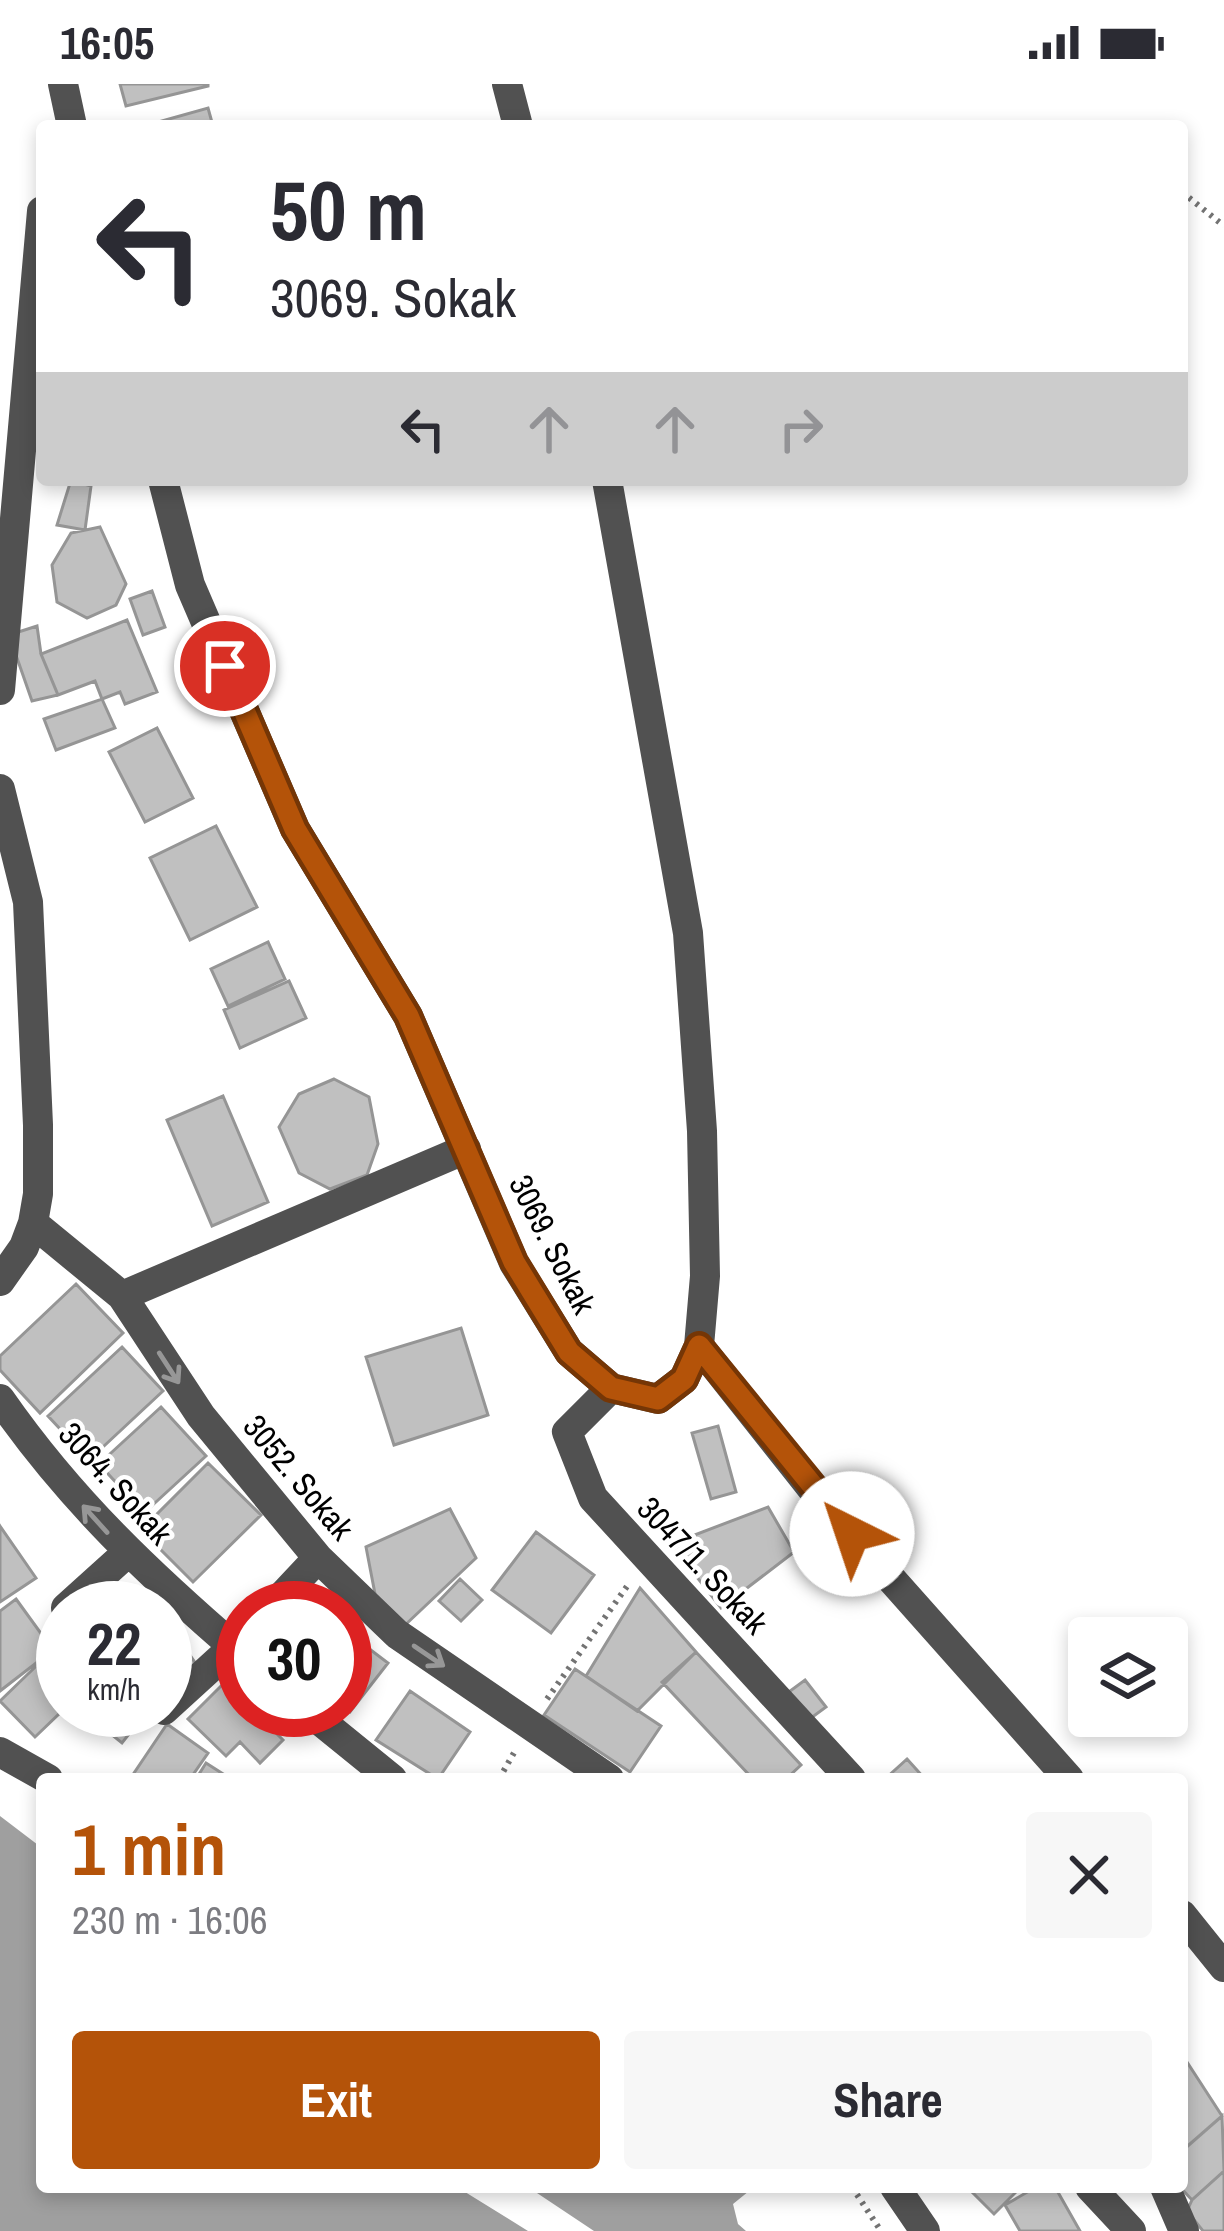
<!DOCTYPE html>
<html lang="en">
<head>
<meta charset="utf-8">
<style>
  :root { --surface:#fff; --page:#f7f7f7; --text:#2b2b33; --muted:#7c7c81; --accent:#b45309 }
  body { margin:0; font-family:"Archivo Narrow",sans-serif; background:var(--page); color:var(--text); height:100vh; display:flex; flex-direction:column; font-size:45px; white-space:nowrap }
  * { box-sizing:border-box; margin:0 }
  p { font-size:39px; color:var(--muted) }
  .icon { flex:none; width:66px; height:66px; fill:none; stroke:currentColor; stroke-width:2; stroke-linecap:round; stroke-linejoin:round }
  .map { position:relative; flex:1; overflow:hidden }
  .details { position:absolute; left:36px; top:1689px; width:1152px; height:420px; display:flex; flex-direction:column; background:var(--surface); border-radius:12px; box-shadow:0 6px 18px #0003 }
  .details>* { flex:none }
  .top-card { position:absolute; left:36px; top:36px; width:1152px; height:366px; border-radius:12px; box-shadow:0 6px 18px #0003; background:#fff; color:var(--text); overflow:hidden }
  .buttons { position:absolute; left:1068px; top:1533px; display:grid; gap:24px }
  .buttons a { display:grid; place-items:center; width:120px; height:120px; border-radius:12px; background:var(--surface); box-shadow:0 6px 18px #0003; font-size:60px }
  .speed { position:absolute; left:36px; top:1497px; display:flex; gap:24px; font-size:60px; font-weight:700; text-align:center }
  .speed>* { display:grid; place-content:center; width:156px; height:156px; border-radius:50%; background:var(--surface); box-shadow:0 6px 18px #0003; line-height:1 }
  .speed small { font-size:30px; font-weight:400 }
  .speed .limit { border:18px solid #d22; background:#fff; color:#111 }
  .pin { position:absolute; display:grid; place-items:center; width:102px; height:102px; color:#fff; margin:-51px; border:6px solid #fff; border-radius:50%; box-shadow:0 3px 12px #0007 }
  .me { position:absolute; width:132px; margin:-66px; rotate:319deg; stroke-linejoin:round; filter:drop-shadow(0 0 9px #0008) }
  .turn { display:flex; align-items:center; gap:42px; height:252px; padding:0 36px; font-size:54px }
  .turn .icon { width:156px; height:156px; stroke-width:2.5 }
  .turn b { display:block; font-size:84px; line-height:102px }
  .lanes { display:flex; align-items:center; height:114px; padding:0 36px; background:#0003; justify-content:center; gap:60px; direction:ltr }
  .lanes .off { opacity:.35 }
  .round { display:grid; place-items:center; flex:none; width:126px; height:126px; border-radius:12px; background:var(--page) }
  .overview { display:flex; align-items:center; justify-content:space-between; height:204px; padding:0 36px }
  h1 { font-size:72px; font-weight:700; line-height:90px; color:var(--accent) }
  .primary-button { display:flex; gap:24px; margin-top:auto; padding:24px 36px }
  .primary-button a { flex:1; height:138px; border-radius:12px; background:var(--accent); color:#fff; font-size:48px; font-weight:700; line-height:138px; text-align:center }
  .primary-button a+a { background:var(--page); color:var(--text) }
  .status { display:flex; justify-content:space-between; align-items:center; height:84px; padding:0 60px; background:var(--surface); direction:ltr }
  .status svg { height:33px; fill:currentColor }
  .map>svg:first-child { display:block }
  .water { fill:#9f9f9f }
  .building { fill:#c0c0c0; stroke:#959595; stroke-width:3 }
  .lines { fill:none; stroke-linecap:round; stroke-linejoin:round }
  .path { stroke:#737373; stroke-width:6; stroke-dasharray:3 6; stroke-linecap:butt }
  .minor { stroke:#515151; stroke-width:30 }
  .oneway { stroke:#979797 }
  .route-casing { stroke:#753606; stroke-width:30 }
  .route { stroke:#b45309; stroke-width:21 }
  .labels { text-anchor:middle; stroke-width:9; stroke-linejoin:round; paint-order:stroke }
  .street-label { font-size:33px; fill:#000; stroke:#fff }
</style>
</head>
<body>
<div class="status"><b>16:05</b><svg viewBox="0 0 49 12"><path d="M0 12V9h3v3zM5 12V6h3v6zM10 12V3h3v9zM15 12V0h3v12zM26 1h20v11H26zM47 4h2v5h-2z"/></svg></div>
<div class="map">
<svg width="1224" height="2147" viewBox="0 0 1224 2147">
  <rect width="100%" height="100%" fill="#fff"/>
  <path class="water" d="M 0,1732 L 42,1764 L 42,2103 L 457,2103 L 528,2147 L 0,2147 Z
    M 528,2103 L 754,2103 L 733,2120 L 738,2140 L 746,2147 L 594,2147 Z"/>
  <path class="building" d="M 120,0 L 208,0 L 208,2 L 126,22 Z
    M 208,24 L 213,42 L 144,42 Z
    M 71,396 L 91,402 L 85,446 L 57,441 Z
    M 100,443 L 126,500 L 116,521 L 87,534 L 57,518 L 52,481 L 71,449 Z
    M 152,507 L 165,543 L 143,551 L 130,515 Z
    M 127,536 L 157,608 L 125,620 L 120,608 L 102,615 L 95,597 L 58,611 L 41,570 Z
    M 37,542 L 41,570 L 58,611 L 32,617 L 9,551 Z
    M 102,615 L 115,644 L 56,666 L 44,635 Z
    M 157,644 L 193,714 L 145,738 L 109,668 Z
    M 216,742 L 257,823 L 190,856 L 150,774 Z
    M 268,858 L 285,895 L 228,922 L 211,885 Z
    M 289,897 L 306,934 L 240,964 L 224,926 Z
    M 334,995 L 369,1013 L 378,1060 L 367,1091 L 330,1105 L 299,1089 L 279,1043 L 299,1010 Z
    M 223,1012 L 268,1118 L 212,1142 L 167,1036 Z
    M 76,1200 L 123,1249 L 40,1329 L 0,1286 L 0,1272 Z
    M 461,1244 L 488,1331 L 394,1361 L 366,1273 Z
    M 122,1263 L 163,1307 L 89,1376 L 48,1332 Z
    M 161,1323 L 206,1372 L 144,1429 L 99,1380 Z
    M 718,1342 L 736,1408 L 711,1415 L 692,1349 Z
    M 208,1379 L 261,1431 L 193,1498 L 141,1446 Z
    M 768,1423 L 794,1468 L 721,1524 L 671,1460 Z
    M 450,1425 L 476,1474 L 403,1543 L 376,1515 L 366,1463 Z
    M 0,1442 L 36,1494 L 0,1518 Z
    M 536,1448 L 594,1491 L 551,1549 L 492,1506 Z
    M 460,1495 L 482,1516 L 461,1537 L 439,1517 Z
    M 305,1500 L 332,1524 L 283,1524 Z
    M 640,1504 L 696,1568 L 637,1627 L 586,1592 Z
    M 16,1515 L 53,1566 L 0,1607 L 0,1527 Z
    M 165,1534 L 198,1583 L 165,1614 Z
    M 347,1548 L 388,1579 L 350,1628 L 345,1624 Z
    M 59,1560 L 63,1564 L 63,1626 L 35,1653 L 0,1617 Z
    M 696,1568 L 801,1681 L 786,1695 L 753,1695 L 662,1598 Z
    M 575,1585 L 661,1642 L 630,1688 L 544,1631 Z
    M 805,1596 L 826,1623 L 807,1637 L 786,1610 Z
    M 225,1598 L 243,1616 L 243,1626 L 253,1626 L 283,1656 L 260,1679 L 240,1658 L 226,1672 L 188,1635 Z
    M 410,1607 L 470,1648 L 438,1695 L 376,1656 Z
    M 81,1626 L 138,1626 L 144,1631 L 122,1659 Z
    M 167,1640 L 208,1669 L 190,1695 L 130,1695 Z
    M 907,1675 L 925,1695 L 885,1695 Z
    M 206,1679 L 231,1695 L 196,1695 Z
    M 1187,1978 L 1222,2032 L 1182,2067 L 1182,1983 Z
    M 1222,2032 L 1224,2087 L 1192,2116 L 1180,2103 L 1182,2067 Z
    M 1224,2087 L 1224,2147 L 1203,2147 L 1187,2127 L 1192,2116 Z
    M 967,2103 L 1021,2103 L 994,2130 Z
    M 1036,2103 L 1055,2103 L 1080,2147 L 1020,2147 L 1005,2121 Z"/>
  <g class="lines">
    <path class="path" d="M 1182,108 L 1224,142
      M 547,1615 L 630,1498
      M 499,1695 L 515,1667
      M 852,2103 L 881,2147"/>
    <path class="minor" d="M 63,0 L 72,42
      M 507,0 L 518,42
      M 163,396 L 190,501 L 295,745 L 408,932 L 514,1179 L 569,1268 L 611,1304 L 658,1315 L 684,1295 L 699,1262 L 705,1192 L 702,1047 L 688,849 L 607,396
      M 0,606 L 42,127
      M 0,705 L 28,818 L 38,1041 L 38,1110 L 33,1139 L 24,1163 L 0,1197
      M 33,1139 L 122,1212 L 201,1332 L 318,1474 L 397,1550 L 609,1695
      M 122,1212 L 466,1065
      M 699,1262 L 821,1416 L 1069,1695
      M 611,1304 L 567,1348 L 593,1414 L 851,1695
      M 0,1315 C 71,1417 150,1491 243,1571
      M 66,1524 L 127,1469
      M 271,1524 L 318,1474
      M 164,1626 L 243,1554
      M 307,1626 L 392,1695
      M 0,1668 L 48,1695
      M 1182,1831 L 1224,1883
      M 895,2103 L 925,2147
      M 1090,2103 L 1131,2147
      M 1165,2103 L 1184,2147"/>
  </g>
  <defs><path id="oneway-shaft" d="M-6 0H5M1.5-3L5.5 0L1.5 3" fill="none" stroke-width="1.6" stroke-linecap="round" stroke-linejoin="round" transform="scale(3)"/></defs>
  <g class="oneway">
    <use href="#oneway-shaft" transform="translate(169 1284) rotate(57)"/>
    <use href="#oneway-shaft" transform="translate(95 1435) rotate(-132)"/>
    <use href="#oneway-shaft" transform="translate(429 1572) rotate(34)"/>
  </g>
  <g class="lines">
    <g class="route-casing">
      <path id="route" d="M 225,582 L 295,745 L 408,932 L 514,1178 L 569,1268 L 611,1304 L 658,1315 L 684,1295 L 699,1262 L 852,1450"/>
    </g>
    <use href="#route" class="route"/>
  </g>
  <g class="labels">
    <g class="street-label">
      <text transform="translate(553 1160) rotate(63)" y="12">3069. Sokak</text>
      <text transform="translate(299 1393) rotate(50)" y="12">3052. Sokak</text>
      <text transform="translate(116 1399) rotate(48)" y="12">3064. Sokak</text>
      <text transform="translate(703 1481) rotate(47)" y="12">3047/1. Sokak</text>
    </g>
  </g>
</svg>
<div class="buttons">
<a><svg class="icon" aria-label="layers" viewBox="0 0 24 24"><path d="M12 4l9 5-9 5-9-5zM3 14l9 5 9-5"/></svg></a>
</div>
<div class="speed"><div>22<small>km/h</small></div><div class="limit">30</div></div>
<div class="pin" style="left:225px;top:582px;background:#d93025"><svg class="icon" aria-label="arrive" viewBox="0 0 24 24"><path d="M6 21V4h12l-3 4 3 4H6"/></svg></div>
<svg class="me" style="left:852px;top:1450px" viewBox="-20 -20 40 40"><circle r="19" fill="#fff"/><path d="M0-13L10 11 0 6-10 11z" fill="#b45309"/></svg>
<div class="top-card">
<div class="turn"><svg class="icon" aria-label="left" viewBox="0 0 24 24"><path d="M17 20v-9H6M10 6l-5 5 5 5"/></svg><div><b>50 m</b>3069. Sokak</div></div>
<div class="lanes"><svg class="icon" aria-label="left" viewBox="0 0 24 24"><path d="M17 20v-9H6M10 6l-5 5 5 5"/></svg><svg class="icon off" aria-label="ahead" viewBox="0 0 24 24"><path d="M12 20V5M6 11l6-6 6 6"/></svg><svg class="icon off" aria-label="ahead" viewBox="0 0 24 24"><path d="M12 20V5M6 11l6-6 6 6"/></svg><svg class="icon off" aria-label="right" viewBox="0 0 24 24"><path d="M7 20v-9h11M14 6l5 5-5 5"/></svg></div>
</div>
<section class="details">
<div class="overview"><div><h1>1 min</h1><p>230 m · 16:06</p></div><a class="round"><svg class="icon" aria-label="close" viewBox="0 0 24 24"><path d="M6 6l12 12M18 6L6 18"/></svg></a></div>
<div class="primary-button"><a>Exit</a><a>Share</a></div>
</section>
</div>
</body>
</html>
